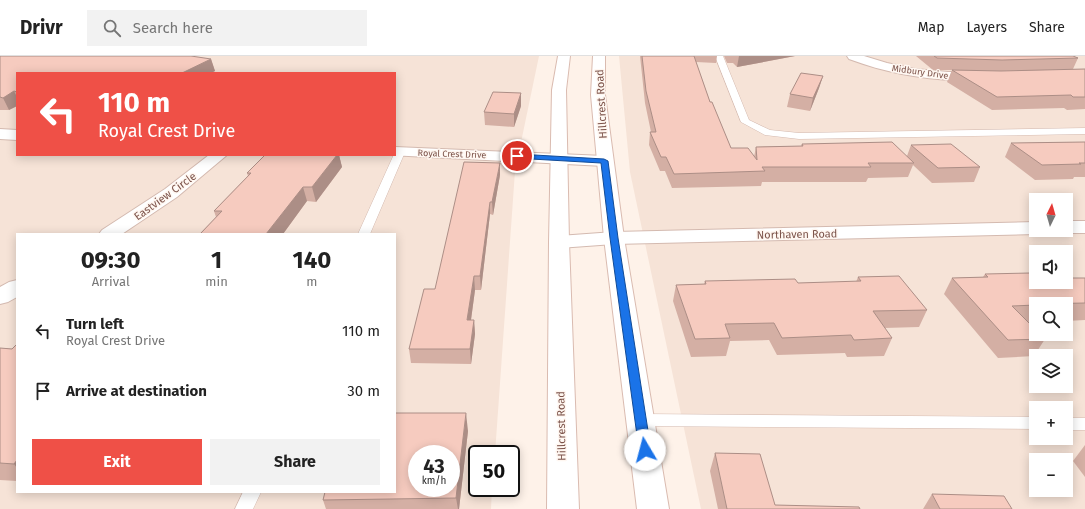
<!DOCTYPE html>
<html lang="en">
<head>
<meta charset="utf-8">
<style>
  :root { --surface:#fff; --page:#f2f2f2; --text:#222; --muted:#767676; --line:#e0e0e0; --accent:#ef5047 }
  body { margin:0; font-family:"Fira Sans",sans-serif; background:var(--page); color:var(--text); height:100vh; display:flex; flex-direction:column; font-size:15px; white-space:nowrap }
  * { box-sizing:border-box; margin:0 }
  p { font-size:13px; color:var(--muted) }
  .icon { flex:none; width:22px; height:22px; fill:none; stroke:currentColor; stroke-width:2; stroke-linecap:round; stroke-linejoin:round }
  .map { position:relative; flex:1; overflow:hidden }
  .details { position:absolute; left:16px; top:177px; width:380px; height:260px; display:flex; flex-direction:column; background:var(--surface); border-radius:0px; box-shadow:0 2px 10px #0003 }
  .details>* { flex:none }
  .guide { position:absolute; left:16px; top:16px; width:380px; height:84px; border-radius:0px; box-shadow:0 2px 10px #0003; background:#ef5047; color:#fff; overflow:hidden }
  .needle { width:26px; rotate:5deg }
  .buttons { position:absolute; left:1029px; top:137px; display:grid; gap:8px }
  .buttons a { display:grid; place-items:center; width:44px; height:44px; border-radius:0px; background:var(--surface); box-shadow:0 2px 10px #0003; font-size:20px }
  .speed { position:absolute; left:408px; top:389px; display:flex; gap:8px; font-size:20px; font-weight:700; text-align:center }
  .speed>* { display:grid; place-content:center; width:52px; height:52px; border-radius:50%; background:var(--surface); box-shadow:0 2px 10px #0003; line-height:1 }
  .speed small { font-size:10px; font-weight:400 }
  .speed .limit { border:2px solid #111; border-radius:6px; background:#fff; color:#111 }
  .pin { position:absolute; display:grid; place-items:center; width:34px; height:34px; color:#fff; margin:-17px; border:2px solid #fff; border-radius:50%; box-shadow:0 1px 4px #0007 }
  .me { position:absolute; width:44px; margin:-22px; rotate:352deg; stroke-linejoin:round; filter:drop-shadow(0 0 3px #0008) }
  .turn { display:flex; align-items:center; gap:14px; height:84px; padding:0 16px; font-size:18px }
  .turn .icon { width:52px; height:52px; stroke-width:2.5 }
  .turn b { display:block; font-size:28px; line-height:34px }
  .eta { display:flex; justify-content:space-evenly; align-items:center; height:68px; text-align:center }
  .eta b { font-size:24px; font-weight:700; line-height:28px }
  .primary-button { display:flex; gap:8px; margin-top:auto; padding:8px 16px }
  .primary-button a { flex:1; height:46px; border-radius:0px; background:var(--accent); color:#fff; font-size:16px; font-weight:700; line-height:46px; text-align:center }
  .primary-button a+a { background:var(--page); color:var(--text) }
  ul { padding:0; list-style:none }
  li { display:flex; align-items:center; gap:12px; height:60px; padding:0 16px }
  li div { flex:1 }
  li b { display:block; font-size:15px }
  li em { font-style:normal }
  header { display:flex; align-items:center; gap:24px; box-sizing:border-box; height:56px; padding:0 20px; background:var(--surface); border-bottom:1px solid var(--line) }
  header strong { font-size:19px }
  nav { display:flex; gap:22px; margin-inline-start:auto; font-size:14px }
  .search { width:280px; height:36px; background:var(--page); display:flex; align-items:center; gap:10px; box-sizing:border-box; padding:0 14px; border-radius:0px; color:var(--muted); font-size:15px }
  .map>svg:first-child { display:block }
  .residential { fill:#f6e3d7; fill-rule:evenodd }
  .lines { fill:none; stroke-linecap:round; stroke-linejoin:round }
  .service-casing { stroke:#d4bab0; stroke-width:1 }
  .minor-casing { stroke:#d4bab0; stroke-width:2 }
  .tertiary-casing { stroke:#d4bab0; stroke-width:2 }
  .secondary-casing { stroke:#dabbb0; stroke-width:2 }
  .service { fill:#fff; fill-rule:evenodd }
  .minor { fill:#fff; fill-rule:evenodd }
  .tertiary { fill:#fff; fill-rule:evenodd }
  .secondary { fill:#fff; fill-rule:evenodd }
  .wall { fill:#d4afa4 }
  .shaded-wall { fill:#ac8e86 }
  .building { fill:#f6cbbf; stroke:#ac8e86; fill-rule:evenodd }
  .route { fill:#1a73e8; stroke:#114b97 }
  .labels { text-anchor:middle; stroke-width:3; stroke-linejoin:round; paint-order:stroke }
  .far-street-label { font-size:9px; fill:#7c534a; stroke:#fff7f1 }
  .street-label { font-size:11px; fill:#7c534a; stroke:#fff7f1 }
</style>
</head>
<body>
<header>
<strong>Drivr</strong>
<div class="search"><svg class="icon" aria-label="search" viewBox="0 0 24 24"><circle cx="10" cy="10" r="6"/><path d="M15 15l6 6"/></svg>Search here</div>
<nav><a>Map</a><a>Layers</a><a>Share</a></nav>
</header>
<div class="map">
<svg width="1085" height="453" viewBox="0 0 1085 453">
  <rect width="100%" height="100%" fill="#fef2e9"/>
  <path class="residential" d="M 0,0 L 539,0 L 515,115 L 495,398 L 477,398 L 477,432 L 492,432 L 491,453 L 0,453 ZM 17,17 L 395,17 L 395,99 L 17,99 ZM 17,178 L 395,178 L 395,436 L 17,436 ZM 417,398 L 451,398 L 451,432 L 417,432 Z
    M 619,0 L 1085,0 L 1085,453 L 701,453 L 630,116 ZM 1036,144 L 1066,144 L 1066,174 L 1036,174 ZM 1036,196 L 1066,196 L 1066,226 L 1036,226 ZM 1036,248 L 1066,248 L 1066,278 L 1036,278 ZM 1036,300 L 1066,300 L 1066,330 L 1036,330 ZM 1036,352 L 1066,352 L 1066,382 L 1036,382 ZM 1036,404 L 1066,404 L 1066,434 L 1036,434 Z"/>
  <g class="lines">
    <g class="service-casing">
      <path id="service" d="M 715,0 L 723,0 L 749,64 L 770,74 L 799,77 L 1085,72 L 1085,78 L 799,83 L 765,79 L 741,66 Z
        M 400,93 L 405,96 L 370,178 L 358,178 L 395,96 Z
        M 640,358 L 1036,361 L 1036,373 L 640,370 L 634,369 L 632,364 L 634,359 Z
        M 1066,362 L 1085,362 L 1085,374 L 1066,374 Z
        M 243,436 L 261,436 L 253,453 L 235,453 Z"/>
    </g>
    <g class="minor-casing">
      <path id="minor" d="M 0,73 L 17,74 L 17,84 L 0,83 Z
        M 395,91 L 604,100 L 610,101 L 612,105 L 610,109 L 604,110 L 389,99 L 395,99 Z
        M 209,99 L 227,99 L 177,141 L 122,178 L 99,178 L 102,174 L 165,133 Z
        M 17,224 L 17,241 L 8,246 L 0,248 L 0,231 L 9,226 Z"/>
    </g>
    <g class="tertiary-casing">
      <path id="tertiary" d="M 847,0 L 864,0 L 887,7 L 915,13 L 948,16 L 980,16 L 985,17 L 986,20 L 985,23 C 976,25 966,24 957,24 C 919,23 884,16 849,3 Z
        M 1066,165 L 1085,165 L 1085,177 L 1066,177 L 1059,175 L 1058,174 L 1066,174 Z
        M 1036,166 L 1036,174 L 1044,174 L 1043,176 L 1036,178 L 614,188 L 559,192 L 552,190 L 549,186 L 552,182 L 559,180 L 614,176 Z"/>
    </g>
    <g class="secondary-casing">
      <path id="secondary" d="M 558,0 L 570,0 L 566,34 L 569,186 L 579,453 L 547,453 L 549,186 L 552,34 Z
        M 593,0 L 605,0 L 605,39 L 624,182 L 669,453 L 637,453 L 604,182 L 591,39 Z"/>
    </g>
    <use href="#service" class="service"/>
    <use href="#minor" class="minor"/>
    <use href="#tertiary" class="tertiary"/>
    <use href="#secondary" class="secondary"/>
  </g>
  <path class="wall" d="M 0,0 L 211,3 L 215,15 L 211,17 L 17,17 L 17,50 L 9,54 L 0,54 Z
    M 640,0 L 717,0 L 716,7 L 696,6 L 710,46 L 731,92 L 754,101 L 756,91 L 801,90 L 802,88 L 907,100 L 911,89 L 980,111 L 974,126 L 932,127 L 913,109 L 908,121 L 868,122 L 866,126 L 762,126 L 761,130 L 672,132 L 665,115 L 660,115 L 649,89 L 650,76 L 651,76 L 645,47 Z
    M 724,0 L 795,0 L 737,11 L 733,7 L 727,7 Z
    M 916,0 L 1073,0 L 1078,2 L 1073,13 L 1085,13 L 1085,53 L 1067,54 L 1064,52 L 992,54 L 947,26 L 952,14 L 933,14 Z
    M 823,20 L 819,32 L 810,55 L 787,51 L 790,38 Z
    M 521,37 L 521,50 L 514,71 L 485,69 L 484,56 Z
    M 1085,86 L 1085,121 L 1074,121 L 1073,123 L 1035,124 L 1005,101 L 1011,87 Z
    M 265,99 L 339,99 L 342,111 L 316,146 L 307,145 L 283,178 L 200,178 L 216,161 L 214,155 L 248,120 L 247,117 Z
    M 500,119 L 493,159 L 490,158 L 481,234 L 475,234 L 471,264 L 474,264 L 475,278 L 471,308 L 411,307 L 409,293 L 435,233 Z
    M 985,218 L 1036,226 L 1085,222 L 1085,264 L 1066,265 L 1066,248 L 1036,248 L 1036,265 L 1028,266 L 1045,283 L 1034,300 L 998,302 L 944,238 L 952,222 L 983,221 Z
    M 858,221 L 927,254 L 919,271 L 884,272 L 892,282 L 884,300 L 847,301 L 845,297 L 777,299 L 769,284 L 730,285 L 726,300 L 691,301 L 673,245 L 676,229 L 704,228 L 705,225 L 798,227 L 856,226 Z
    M 17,288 L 17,425 L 0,424 L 0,292 L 12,293 Z
    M 468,375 L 459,453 L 326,453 L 323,444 Z
    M 1085,389 L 1085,421 L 1073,405 Z
    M 715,397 L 775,449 L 860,453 L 718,453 L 710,415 Z
    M 932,438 L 940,453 L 923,453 Z"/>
  <path class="shaded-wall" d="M 739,0 L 795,0 L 737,11 Z
    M 211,3 L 215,15 L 211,17 L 182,17 Z
    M 823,20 L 819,32 L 810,55 L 813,42 Z
    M 14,35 L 17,41 L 17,50 L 9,54 L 3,42 Z
    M 521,37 L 521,50 L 514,71 L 514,58 Z
    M 337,99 L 339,99 L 342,111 L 316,146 L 312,131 Z
    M 500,107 L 500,119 L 493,159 L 492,146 Z
    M 303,131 L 307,145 L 283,178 L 266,178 Z
    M 490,146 L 490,158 L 481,234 L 480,220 Z
    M 474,220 L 475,234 L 469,278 L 467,264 Z
    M 474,264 L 475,278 L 471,308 L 470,293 Z
    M 466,357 L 468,375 L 459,453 L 458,453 L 456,442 Z
    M 17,404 L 17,412 L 14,408 Z"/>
  <path class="building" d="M 0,0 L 191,0 L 211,3 L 182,17 L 17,17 L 17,36 L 14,35 L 3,42 L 0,41 Z
    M 642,0 L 694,0 L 710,46 L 712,46 L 731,92 L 748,92 L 757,104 L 756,91 L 803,90 L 802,88 L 892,86 L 914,107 L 868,107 L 871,111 L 762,111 L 765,115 L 674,118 L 666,101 L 661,101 L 650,76 L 656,76 L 646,35 Z
    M 934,0 L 1073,0 L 1078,2 L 1002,4 L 937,2 Z
    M 1085,13 L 1085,41 L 1073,41 L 1071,39 L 997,41 L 952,14 L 1001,15 Z
    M 801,17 L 823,20 L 813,42 L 790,38 Z
    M 493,36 L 521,37 L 514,58 L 484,56 Z
    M 1085,86 L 1085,107 L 1079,107 L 1081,108 L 1042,109 L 1011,87 Z
    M 951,88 L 980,111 L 938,112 L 911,89 Z
    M 265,99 L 337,99 L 312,131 L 303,131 L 266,178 L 200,178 L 222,155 L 214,155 L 251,117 L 247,117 Z
    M 464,106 L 500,107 L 492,146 L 490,146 L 480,220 L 474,220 L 467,264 L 474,264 L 470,293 L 409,293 L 424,233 L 435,233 Z
    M 1030,217 L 1035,222 L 1036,222 L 1036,226 L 1066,226 L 1066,222 L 1085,222 L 1085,247 L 1036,248 L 1036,249 L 1012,250 L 1036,274 L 1036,278 L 1040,278 L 1045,283 L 1008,284 L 952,222 L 988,221 L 985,218 Z
    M 899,220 L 927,254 L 873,255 L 892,282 L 854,284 L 851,279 L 782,282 L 774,267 L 725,268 L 730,282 L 695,283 L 676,229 L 706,228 L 705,225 L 795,223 L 798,227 L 861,225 L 858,221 Z
    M 17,288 L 17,404 L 14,408 L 0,407 L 0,292 L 12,293 Z
    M 395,357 L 466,357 L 456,442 L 323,444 L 325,436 L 395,436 ZM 417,398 L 451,398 L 451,432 L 417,432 Z
    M 715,397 L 760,398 L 775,449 L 859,451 L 860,453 L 727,453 Z
    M 932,438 L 1004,440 L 1012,453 L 940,453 Z"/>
  <path class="route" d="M 517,98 L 604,103 L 608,105 L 618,182 L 651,394 L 649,397 L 645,399 L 640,397 L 639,394 L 610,182 L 601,107 L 514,102 L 514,99 Z"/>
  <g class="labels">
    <g class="far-street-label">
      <text transform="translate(920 16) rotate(8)" y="3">Midbury Drive</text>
      <text transform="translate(452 98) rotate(2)" y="3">Royal Crest Drive</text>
    </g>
    <g class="street-label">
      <text transform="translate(601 48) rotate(-93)" y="4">Hillcrest Road</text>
      <text transform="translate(165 140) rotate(-36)" y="4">Eastview Circle</text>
      <text transform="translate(797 178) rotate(-1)" y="4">Northaven Road</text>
      <text transform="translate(561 370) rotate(-91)" y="4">Hillcrest Road</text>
    </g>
  </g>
</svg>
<div class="buttons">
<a><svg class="needle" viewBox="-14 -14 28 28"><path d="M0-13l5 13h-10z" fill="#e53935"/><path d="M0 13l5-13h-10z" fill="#767676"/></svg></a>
<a><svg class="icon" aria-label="sound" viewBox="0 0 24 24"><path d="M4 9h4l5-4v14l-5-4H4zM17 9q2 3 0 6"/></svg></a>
<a><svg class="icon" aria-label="search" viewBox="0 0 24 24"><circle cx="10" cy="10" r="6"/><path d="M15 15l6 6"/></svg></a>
<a><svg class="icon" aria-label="layers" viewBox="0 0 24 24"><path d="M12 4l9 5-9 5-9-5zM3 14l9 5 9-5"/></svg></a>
<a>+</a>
<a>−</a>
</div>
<div class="speed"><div>43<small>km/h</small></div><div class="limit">50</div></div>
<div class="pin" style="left:517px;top:100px;background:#d93025"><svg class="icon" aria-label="arrive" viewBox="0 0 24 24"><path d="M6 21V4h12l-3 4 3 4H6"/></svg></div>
<svg class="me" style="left:645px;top:394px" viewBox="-20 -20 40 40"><circle r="19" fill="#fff"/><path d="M0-13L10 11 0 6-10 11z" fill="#1a73e8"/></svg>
<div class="guide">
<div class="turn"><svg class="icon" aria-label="left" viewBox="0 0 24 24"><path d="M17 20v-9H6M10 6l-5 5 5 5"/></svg><div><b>110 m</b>Royal Crest Drive</div></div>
</div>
<section class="details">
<div class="eta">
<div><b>09:30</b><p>Arrival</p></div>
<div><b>1</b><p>min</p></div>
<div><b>140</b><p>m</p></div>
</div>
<ul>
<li><svg class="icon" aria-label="left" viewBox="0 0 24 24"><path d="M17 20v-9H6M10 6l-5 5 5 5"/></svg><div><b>Turn left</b><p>Royal Crest Drive</p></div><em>110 m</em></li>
<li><svg class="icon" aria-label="arrive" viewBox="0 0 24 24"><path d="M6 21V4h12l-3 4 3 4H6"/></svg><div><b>Arrive at destination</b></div><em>30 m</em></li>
</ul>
<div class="primary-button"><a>Exit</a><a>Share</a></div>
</section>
</div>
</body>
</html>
